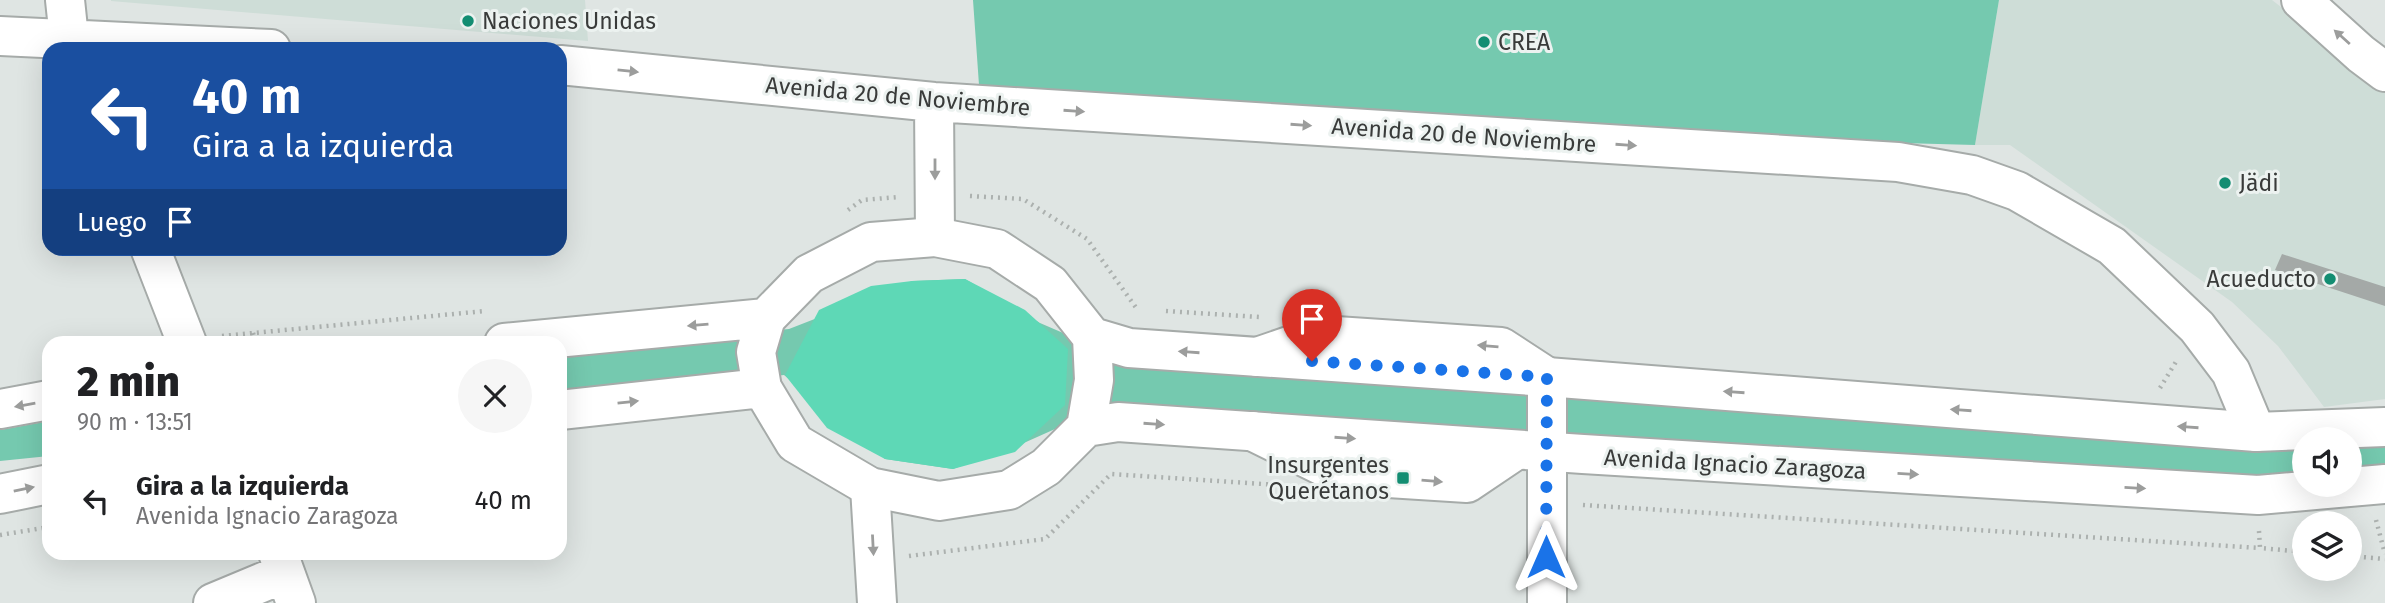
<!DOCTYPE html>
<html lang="es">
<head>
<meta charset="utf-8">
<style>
  :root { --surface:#fff; --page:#f6f6f6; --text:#202124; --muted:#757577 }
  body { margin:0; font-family:"Fira Sans",sans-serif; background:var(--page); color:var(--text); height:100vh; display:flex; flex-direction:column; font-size:26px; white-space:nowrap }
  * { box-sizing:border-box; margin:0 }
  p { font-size:23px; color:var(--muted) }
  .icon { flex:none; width:38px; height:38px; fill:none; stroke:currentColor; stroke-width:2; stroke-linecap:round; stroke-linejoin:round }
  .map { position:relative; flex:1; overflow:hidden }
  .sheet { position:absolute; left:42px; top:336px; width:525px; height:224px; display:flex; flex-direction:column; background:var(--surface); border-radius:21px; box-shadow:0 7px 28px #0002 }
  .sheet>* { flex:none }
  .guide { position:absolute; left:42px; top:42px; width:525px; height:214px; border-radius:21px; box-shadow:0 7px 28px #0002; background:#1a4fa0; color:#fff; overflow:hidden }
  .tools { position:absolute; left:2292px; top:427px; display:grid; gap:14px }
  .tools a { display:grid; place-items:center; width:70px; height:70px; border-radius:50%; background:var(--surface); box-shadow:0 7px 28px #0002; font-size:35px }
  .pin { position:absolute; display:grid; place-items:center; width:60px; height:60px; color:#fff; margin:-72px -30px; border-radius:50% 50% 50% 0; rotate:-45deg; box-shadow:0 0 7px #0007 }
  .pin .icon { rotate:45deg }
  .me { position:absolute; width:77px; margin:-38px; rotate:0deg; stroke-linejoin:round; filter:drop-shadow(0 0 5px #0008) }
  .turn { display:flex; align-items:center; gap:24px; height:147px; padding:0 35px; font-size:32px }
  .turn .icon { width:91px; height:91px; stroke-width:2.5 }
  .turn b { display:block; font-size:49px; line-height:60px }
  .then { display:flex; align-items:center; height:66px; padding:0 35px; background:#0003; gap:14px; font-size:26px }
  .round { display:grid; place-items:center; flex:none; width:74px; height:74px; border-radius:37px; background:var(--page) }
  .overview { display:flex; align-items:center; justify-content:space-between; height:119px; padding:0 35px }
  h1 { font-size:42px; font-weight:800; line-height:52px }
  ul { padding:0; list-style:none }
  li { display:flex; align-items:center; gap:21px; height:91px; padding:0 35px }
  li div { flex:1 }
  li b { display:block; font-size:26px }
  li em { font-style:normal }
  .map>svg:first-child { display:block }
  .built { fill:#ceddd7 }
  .green { fill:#75c9af }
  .water { fill:#5ed8b6 }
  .building { fill:#a4a9a7 }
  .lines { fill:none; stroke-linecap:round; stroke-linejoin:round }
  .minor-casing { stroke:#a6aba9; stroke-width:42 }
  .major-casing { stroke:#a6aba9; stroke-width:42 }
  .path { stroke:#acb1af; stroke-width:4.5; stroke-dasharray:2 5; stroke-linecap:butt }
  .minor { stroke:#fff; stroke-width:38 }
  .major { stroke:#fff; stroke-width:38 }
  .oneway { fill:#9c9d9c }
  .route { stroke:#1a73e8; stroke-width:12; stroke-dasharray:0 21.6 }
  .poi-dot { fill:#138d72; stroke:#ecf2f0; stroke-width:2.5 }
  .labels { text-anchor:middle; stroke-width:6; stroke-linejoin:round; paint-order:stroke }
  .poi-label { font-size:23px; fill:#393b3a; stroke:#ecf2f0; text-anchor:start }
  .street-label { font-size:23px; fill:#393b3a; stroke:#ecf2f0 }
</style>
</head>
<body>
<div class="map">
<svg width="2385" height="603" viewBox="0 0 2385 603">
  <rect width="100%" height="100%" fill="#dfe5e3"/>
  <path class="built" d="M 111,0 L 585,0 L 588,41 L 111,1 Z
    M 1999,0 L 2272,0 L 2385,88 L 2385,399 L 2324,407 L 2278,346 L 2232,302 L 2010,145 L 1975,145 Z"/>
  <path class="green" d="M 973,0 L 1999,0 L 1975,145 L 1901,143 L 979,85 Z
    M 965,279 L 1040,323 L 1121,358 L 2305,442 L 2305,479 L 2234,485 L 1111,404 L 1026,442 L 953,469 L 885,459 L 784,375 L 560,400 L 560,351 L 789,329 L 912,281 Z
    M 49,421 L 49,456 L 0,461 L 0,430 Z
    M 2385,439 L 2385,471 L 2350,475 L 2350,441 Z"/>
  <path class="water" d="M 965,279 L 1025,310 L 1068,349 L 1065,405 L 1015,452 L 953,469 L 885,459 L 827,428 L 785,375 L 819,310 L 871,286 L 912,281 Z"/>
  <path class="building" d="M 2282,254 L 2385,287 L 2385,306 L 2275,270 Z"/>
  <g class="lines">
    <g class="minor-casing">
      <path id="minor" d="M 65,0 L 69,38 L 73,49
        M 2301,0 L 2361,54 L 2385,72
        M 0,36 L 271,49
        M 560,65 L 934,102 L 1898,162 L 1972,175 L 2017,191 L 2112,246 L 2197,327 L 2231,372 L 2256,432
        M 934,102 L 935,237
        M 150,248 L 187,343
        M 1257,357 L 1321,335 L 1501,347 L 1547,377 L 1547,603
        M 1252,431 L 1341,475 L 1467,483 L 1516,450
        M 870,487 L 877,603
        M 278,553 L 296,603
        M 213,603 L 285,573"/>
    </g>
    <g class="major-casing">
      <path id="major" d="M 935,237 L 997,249 L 1050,284 L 1092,337 L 1094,380 L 1086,427 L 1046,467 L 1009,490 L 939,501 L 870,487 L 795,443 L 762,388 L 756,352 L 766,318 L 809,274 L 871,242 Z
        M 1092,337 L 1129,348 L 1547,377 L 2256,432 L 2385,427
        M 504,343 L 766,318
        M 0,409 L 49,400
        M 560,410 L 762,388
        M 1086,427 L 1118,422 L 1583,454 L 2258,495 L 2385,484
        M 0,494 L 49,484"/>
    </g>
    <path class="path" d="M 970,196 L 1023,199 L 1087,239 L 1137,309
      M 848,210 L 862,200 L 899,197
      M 1166,311 L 1259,317
      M 253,333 L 256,343
      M 222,336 L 485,311
      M 2160,388 L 2177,360
      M 1583,505 L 2260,548
      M 2376,520 L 2385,554
      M 2259,531 L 2260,548 L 2305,552
      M 0,535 L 49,527
      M 909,556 L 1045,539 L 1111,474 L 1278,485
      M 2350,556 L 2385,559"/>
    <use href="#minor" class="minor"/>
    <use href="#major" class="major"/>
  </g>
  <defs><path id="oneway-solid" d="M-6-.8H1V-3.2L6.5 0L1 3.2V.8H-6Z" transform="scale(1.75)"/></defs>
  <g class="oneway">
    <use href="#oneway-solid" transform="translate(2342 37) rotate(-138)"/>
    <use href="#oneway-solid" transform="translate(628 71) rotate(6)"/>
    <use href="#oneway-solid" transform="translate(1074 111) rotate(4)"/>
    <use href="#oneway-solid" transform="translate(1301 125) rotate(4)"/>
    <use href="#oneway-solid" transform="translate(1626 145) rotate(4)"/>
    <use href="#oneway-solid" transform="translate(935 169) rotate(90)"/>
    <use href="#oneway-solid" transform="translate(698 325) rotate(175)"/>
    <use href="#oneway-solid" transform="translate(1488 346) rotate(-175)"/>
    <use href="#oneway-solid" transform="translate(1189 352) rotate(-176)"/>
    <use href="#oneway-solid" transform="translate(1734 392) rotate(-176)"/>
    <use href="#oneway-solid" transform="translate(628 402) rotate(-6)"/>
    <use href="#oneway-solid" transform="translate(25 405) rotate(170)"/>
    <use href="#oneway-solid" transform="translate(1961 410) rotate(-176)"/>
    <use href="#oneway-solid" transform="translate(1154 424) rotate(4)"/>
    <use href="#oneway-solid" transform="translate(2188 427) rotate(-176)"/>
    <use href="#oneway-solid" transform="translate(1345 438) rotate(4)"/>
    <use href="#oneway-solid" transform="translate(1908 474) rotate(3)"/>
    <use href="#oneway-solid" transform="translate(1432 481) rotate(5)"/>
    <use href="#oneway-solid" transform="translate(2135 488) rotate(3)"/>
    <use href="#oneway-solid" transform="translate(24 489) rotate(-12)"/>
    <use href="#oneway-solid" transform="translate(873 545) rotate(87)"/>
  </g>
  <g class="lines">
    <path class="route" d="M 1312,361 L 1547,377 L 1546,557"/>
  </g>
  <g class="poi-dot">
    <circle cx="468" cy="21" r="7"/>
    <circle cx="1484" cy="42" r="7"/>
    <circle cx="2225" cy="183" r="7"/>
    <circle cx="2330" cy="279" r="7"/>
    <rect x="1396" y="471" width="14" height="14" rx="3.5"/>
  </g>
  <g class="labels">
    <g class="poi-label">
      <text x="482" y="29">Naciones Unidas</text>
      <text x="1498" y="50">CREA</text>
      <text x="2239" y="191">Jädi</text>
      <text x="2316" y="287" text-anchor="end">Acueducto</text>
      <text x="1389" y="473" text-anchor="end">Insurgentes<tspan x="1389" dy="26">Querétanos</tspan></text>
    </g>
    <g class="street-label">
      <text transform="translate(898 96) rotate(5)" y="8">Avenida 20 de Noviembre</text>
      <text transform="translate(1464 135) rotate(4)" y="8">Avenida 20 de Noviembre</text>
      <text transform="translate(1735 464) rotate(3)" y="8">Avenida Ignacio Zaragoza</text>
    </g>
  </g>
</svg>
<div class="tools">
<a><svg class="icon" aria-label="sound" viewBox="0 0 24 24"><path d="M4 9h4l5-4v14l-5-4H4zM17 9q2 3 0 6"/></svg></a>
<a><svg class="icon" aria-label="layers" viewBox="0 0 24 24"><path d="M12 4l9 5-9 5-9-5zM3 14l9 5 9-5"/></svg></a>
</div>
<div class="pin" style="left:1312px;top:361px;background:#d93025"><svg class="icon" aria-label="arrive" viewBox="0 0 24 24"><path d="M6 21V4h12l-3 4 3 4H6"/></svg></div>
<svg class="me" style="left:1546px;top:557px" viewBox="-20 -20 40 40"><path d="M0-17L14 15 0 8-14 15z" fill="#1a73e8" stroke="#fff" stroke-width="4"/></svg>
<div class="guide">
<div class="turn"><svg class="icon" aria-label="left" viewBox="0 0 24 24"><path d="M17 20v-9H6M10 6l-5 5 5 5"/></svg><div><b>40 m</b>Gira a la izquierda</div></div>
<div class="then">Luego<svg class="icon" aria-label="arrive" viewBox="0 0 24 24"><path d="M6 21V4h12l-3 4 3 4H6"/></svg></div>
</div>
<section class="sheet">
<div class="overview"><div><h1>2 min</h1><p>90 m · 13:51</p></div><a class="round"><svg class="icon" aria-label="close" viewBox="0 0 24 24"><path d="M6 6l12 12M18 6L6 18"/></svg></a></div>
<ul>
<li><svg class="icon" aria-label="left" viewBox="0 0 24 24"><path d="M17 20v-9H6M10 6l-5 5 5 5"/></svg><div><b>Gira a la izquierda</b><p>Avenida Ignacio Zaragoza</p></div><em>40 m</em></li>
</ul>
</section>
</div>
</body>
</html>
